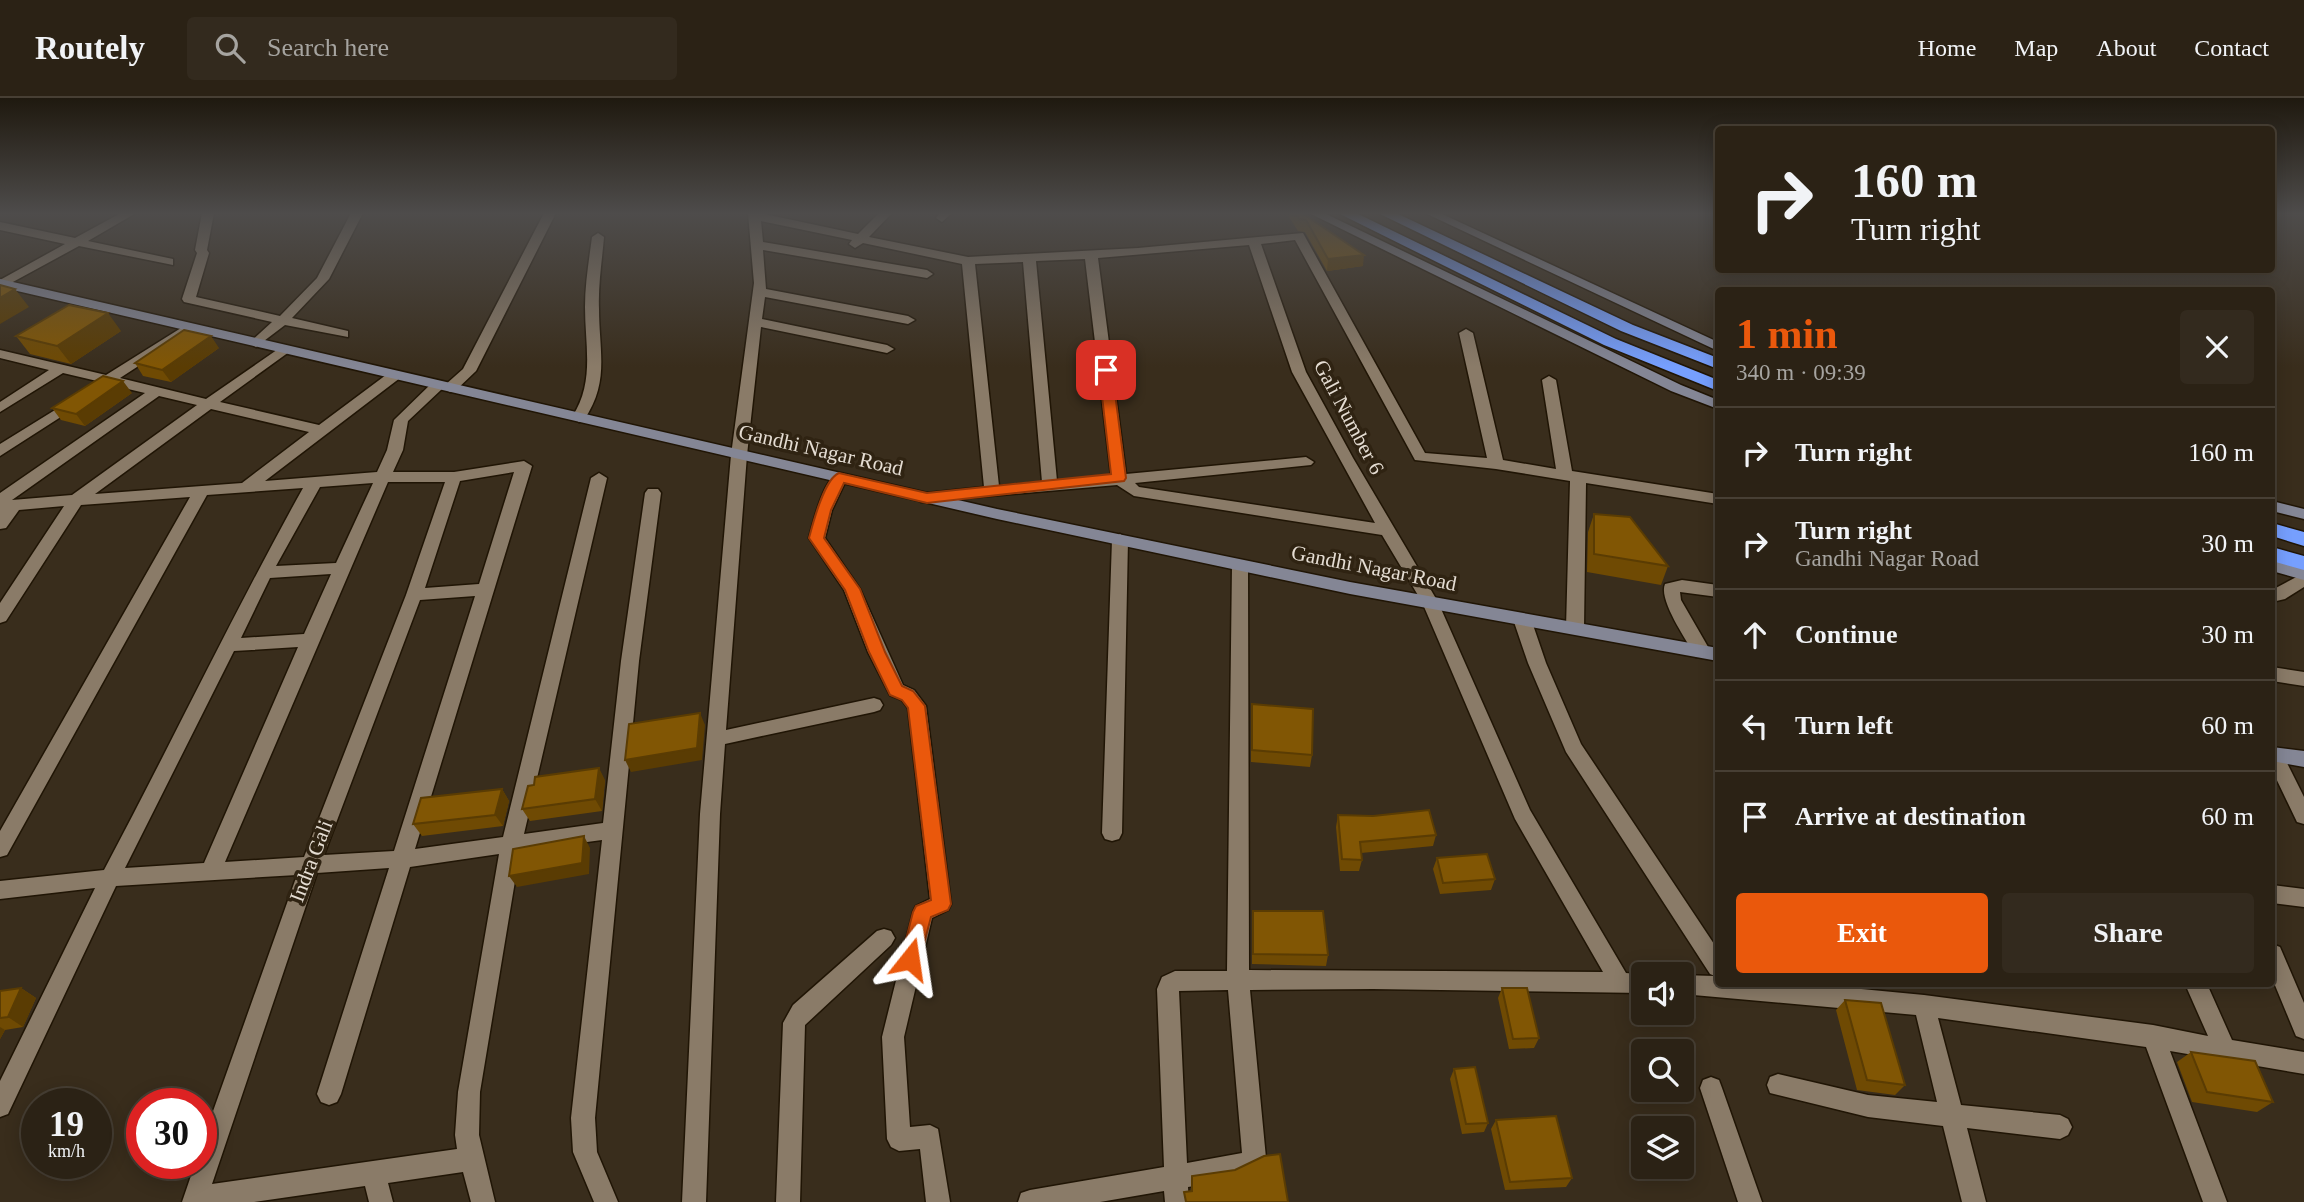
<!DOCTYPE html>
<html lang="en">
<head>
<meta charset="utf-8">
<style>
  :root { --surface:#2b2215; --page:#332a1e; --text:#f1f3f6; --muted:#a6a4a0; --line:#473f34; --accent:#ea580c }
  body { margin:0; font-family:Georgia,serif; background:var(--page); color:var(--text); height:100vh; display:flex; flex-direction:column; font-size:26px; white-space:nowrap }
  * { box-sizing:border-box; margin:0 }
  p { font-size:23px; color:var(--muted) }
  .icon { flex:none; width:38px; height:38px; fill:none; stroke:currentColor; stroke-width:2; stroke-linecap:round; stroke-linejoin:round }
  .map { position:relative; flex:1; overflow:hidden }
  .sheet { position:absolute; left:1715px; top:189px; width:560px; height:700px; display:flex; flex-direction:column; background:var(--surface); border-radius:7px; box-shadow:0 4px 18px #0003,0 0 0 2px var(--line) }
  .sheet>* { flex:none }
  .guide { position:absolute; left:1715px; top:28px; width:560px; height:147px; border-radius:7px; box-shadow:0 4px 18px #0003,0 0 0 2px var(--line); background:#2b2215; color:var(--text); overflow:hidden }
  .buttons { position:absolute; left:1631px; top:864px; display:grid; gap:14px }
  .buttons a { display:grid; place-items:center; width:63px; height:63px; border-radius:7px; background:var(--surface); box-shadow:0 4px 18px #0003,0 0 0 2px var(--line); font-size:35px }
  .speed { position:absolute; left:21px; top:990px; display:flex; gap:14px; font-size:35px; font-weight:700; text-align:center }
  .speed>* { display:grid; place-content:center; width:91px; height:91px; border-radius:50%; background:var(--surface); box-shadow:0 4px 18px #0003,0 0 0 2px var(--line); line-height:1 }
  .speed small { font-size:18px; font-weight:400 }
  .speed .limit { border:10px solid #d22; background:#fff; color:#111 }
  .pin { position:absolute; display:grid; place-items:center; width:60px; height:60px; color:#fff; margin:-30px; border-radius:14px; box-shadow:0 4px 10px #0006 }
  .me { position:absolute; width:77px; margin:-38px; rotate:15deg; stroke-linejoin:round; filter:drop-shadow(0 0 5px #0008) }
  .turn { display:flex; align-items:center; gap:24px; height:147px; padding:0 21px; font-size:32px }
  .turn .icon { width:91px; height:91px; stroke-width:2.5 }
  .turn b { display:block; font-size:49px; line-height:60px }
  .round { display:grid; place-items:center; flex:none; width:74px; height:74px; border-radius:7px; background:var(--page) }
  .head { display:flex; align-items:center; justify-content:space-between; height:119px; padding:0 21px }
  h1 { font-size:42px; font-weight:700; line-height:52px; color:var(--accent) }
  .primary-button { display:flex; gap:14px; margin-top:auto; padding:14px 21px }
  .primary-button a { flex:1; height:80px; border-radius:7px; background:var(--accent); color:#fff; font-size:28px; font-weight:700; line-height:80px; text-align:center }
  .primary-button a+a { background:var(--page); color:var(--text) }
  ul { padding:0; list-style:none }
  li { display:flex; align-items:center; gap:21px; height:91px; padding:0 21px; border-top:2px solid var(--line) }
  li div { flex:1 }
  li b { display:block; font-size:26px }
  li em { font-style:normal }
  header { display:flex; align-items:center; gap:42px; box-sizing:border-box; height:98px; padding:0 35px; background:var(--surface); border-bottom:2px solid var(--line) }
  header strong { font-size:33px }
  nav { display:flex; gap:38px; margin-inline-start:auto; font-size:24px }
  .search { width:490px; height:63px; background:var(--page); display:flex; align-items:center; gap:18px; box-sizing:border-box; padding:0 24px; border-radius:7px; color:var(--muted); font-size:26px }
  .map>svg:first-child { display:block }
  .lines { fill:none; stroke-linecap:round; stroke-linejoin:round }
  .street-casing { stroke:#201505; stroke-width:3 }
  .secondary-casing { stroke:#201505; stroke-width:3 }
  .highway-casing { stroke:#201505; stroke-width:3 }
  .street { fill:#8a7b68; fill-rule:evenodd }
  .secondary { fill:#848695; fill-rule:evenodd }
  .highway { fill:#769ffe; fill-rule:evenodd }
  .wall { fill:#6f4a03 }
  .shaded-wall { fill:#5a3c03 }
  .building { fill:#815604; stroke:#5a3c03; stroke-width:2 }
  .route { fill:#ea580c; stroke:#983908; stroke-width:2 }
  .labels { text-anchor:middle; stroke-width:7; stroke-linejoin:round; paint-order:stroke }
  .street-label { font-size:21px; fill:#e5ddd3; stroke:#2f2312 }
</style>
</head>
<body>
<header>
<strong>Routely</strong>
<div class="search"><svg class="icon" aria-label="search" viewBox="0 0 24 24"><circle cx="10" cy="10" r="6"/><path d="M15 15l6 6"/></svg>Search here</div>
<nav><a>Home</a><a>Map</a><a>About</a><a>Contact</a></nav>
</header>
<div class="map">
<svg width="2304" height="1104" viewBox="0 0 2304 1104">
  <rect width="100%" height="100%" fill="#392d1c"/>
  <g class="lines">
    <g class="street-casing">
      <path id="street" d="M 121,115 L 136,115 L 88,143 L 173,161 L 173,167 L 79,148 L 0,191 L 0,182 L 65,146 L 0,132 L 0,124 L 75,140 Z
        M 202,115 L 214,115 L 207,152 L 209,155 L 196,199 L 280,218 L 317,180 L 351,115 L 363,115 L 329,181 L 292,220 L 348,233 L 348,239 L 285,227 L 256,249 L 249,245 L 272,224 L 184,204 L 182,201 L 197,155 L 195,152 Z
        M 544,115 L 556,115 L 476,273 L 455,293 L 450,294 L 443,290 L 408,323 L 403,352 L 393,374 L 454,374 L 524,363 L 532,368 L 415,751 L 503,739 L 591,380 L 599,375 L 607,380 L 524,736 L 603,725 L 621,563 L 645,395 L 648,391 L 658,391 L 661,395 L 639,563 L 595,1020 L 597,1054 L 618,1104 L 594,1104 L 573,1054 L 571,1020 L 602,742 L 520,753 L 480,994 L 479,1037 L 495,1104 L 471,1104 L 463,1074 L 388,1085 L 393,1104 L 369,1104 L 365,1088 L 254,1104 L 182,1104 L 195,1066 L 201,1066 L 201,1047 L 297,777 L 116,788 L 8,1016 L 0,1019 L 0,983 L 95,790 L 0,801 L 0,783 L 104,772 C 172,644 233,516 303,390 L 207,397 L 7,757 L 0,759 L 0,733 L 190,399 L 81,407 L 6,523 L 0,525 L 0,505 L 64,408 L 19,412 L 6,430 L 0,431 L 0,395 L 145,295 L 111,287 L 97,289 L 97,283 L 63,275 L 0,314 L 0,304 L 49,272 L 0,260 L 0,252 L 106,277 L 189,225 L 196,229 L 194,232 L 120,280 L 206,301 L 284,247 L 291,251 L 289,254 L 220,304 L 319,327 L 390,274 L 400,274 L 400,280 L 265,383 L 377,374 L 387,352 L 394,322 L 433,284 L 438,283 L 445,287 L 463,271 ZM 159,298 L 197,307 L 72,397 L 12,402 ZM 211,311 L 309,334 L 242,385 L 95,396 ZM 514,374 L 479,486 L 425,490 L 460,383 ZM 388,384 L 445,384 L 406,497 L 304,759 L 225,764 ZM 373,385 L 336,465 L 276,468 L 320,389 ZM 331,476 L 304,536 L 241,540 L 270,480 ZM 475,498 L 394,753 L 324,757 L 420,502 ZM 298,549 L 204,765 L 125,770 L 234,553 ZM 499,756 L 458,994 L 455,1037 L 457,1051 L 212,1086 L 317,775 L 389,770 L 317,996 L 321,1004 L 329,1007 L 337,1004 L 341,996 L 410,769 Z
        M 748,115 L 760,115 L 858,136 L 879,115 L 892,115 L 869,139 L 968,159 L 1138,150 L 1303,135 L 1425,355 L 1487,360 L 1459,235 L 1466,231 L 1473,235 L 1503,362 L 1556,371 L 1542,282 L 1549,278 L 1556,282 L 1572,373 L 1718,396 L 1718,406 L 1586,385 L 1584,530 L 1581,534 L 1569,534 L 1566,530 L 1570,383 L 1496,371 L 1415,362 L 1295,142 L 1261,146 L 1306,274 L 1353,360 L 1438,504 L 1530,712 L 1626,875 L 1647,877 L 1643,877 L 1643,895 L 1373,891 L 1250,892 L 1266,1060 C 1255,1086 1213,1085 1188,1089 L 1189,1104 L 1165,1104 L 1164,1093 L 1100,1104 L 1018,1104 L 1021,1095 L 1030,1092 L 1164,1069 L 1157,891 L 1162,879 L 1175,873 L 1227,873 L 1232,467 L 1234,463 L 1246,463 L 1248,467 L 1249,872 L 1603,874 L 1515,721 L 1422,504 L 1382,437 L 1134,398 L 1117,387 L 921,404 L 919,400 L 927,395 L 984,389 L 962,166 L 863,145 L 855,150 L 849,146 L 852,142 L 761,123 L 763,144 L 927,172 L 933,176 L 927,180 L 763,152 L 766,191 L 908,218 L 915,222 L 908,226 L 765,199 L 762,221 L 887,247 L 894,251 L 887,255 L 761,229 L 747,357 L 726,632 L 874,600 L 880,602 L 883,607 L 880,612 L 874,614 L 725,646 L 720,716 L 706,1104 L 682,1104 L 700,716 L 731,357 L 754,185 ZM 1249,147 L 1292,274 L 1375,425 L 1139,389 L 1135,385 L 1311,367 L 1314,364 L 1306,359 L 1126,376 L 1098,160 ZM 1085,161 L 1111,377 L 1057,383 L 1036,163 ZM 1023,164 L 1042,384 L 999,388 L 975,166 ZM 1228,892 L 1242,1055 L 1187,1065 L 1179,893 Z
        M 940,115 L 952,115 L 942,124 L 936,120 Z
        M 598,135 L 604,139 C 602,163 598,187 599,211 C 599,253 610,284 584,322 L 579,324 L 572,319 C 595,284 585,248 585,209 C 585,186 589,162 592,139 Z
        M 76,299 L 81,300 L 83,303 L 81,306 L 0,358 L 0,346 Z
        M 839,375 L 847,380 L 832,412 L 825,440 L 860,491 L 903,587 L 914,592 L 926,608 L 951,806 L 948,812 L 932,820 L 904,939 L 910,1029 L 930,1027 L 938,1031 L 950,1104 L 926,1104 L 920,1051 L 899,1053 L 891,1049 L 887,1041 L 882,939 L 913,814 L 916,808 L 930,801 L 908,610 L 902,602 L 890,597 L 868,554 L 844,492 L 809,440 C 813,425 824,379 839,375 Z
        M 1120,436 L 1128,442 L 1122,735 L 1119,741 L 1112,743 L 1105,741 L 1102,735 L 1112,442 Z
        M 2304,475 L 2304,489 L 2285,501 L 2272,504 L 2272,492 Z
        M 1682,482 L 1718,487 L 1718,499 L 1680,494 L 1681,502 L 1711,554 L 1708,559 L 1696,559 C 1687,543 1658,502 1665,486 Z
        M 1522,515 L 1531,521 L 1546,565 L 1581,646 L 1718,852 L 1718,886 L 1809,886 L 1924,897 L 2153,927 L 2208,938 L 2185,886 L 2207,886 L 2232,942 L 2304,954 L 2304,976 L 2170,953 L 2227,1104 L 2203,1104 L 2146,949 L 1938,920 L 1961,1007 L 2060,1017 L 2068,1021 L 2072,1029 L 2068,1037 L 2060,1041 L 1967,1030 L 1986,1104 L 1962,1104 L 1943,1028 L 1868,1019 L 1770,995 L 1767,987 L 1770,979 L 1778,976 L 1868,997 L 1937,1004 L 1916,917 L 1682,896 L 1680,877 L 1715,878 L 1710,876 L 1566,654 L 1528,565 L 1513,521 Z
        M 2272,569 L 2304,574 L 2304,588 L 2272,583 Z
        M 2272,649 L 2280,651 L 2304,699 L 2304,726 L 2297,724 L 2272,672 Z
        M 2272,787 L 2304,791 L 2304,809 L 2272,805 Z
        M 884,831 L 891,833 L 895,840 L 891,847 L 805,927 L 800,1104 L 776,1104 L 783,925 L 793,907 L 877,833 Z
        M 2272,846 L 2280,849 L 2304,905 L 2304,941 L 2296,938 L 2272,880 Z
        M 1711,979 L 1719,982 L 1722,990 L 1762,1104 L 1738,1104 L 1700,990 L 1703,982 Z"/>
    </g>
    <g class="secondary-casing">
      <path id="secondary" d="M 1309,115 L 1324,115 L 1681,287 L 1718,302 L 1718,311 L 1671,293 Z
        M 1425,115 L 1440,115 L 1718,244 L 1718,253 Z
        M 0,181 L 997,411 L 1350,484 L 1718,550 L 1718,563 L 1350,496 L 997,421 L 0,189 Z
        M 2272,403 L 2304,411 L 2304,421 L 2272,413 Z
        M 2272,461 L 2304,470 L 2304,482 L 2272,473 Z
        M 2272,649 L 2304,653 L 2304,669 L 2272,663 Z"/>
    </g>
    <g class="highway-casing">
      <path id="highway" d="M 1338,115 L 1356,115 L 1616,241 L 1718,282 L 1718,293 L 1604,247 Z
        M 1378,115 L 1396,115 L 1633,227 L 1718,260 L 1718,271 L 1621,233 Z
        M 2272,425 L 2304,434 L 2304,448 L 2272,438 Z
        M 2272,449 L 2304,458 L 2304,472 L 2272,463 Z"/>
    </g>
    <use href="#street" class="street"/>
    <use href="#secondary" class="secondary"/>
    <use href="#highway" class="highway"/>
  </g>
  <path class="wall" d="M 1289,115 L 1302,115 L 1363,168 L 1327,173 L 1305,134 L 1298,133 L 1289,119 Z
    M 121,233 L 71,266 L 30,256 L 16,238 Z
    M 219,250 L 171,284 L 143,278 L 135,265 Z
    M 132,295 L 85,328 L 61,322 L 52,310 Z
    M 1594,416 L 1668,468 L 1661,487 L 1587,474 L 1588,434 Z
    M 1252,606 L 1312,657 L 1310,669 L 1251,664 L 1251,617 Z
    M 605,682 L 602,713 L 530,723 L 522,711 L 534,687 Z
    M 502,691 L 509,703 L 503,728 L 422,738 L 413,726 Z
    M 1338,717 L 1436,737 L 1433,748 L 1361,755 L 1362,762 L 1359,773 L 1340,773 L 1336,729 Z
    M 1437,760 L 1495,781 L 1491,792 L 1440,796 L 1433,771 Z
    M 1253,813 L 1328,857 L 1326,868 L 1252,866 L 1252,824 Z
    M 1842,886 L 1867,886 L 1864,889 L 1843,887 Z
    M 21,890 L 36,900 L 23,929 L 5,932 L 0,941 L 0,893 Z
    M 1502,890 L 1539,940 L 1534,950 L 1509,951 L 1498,900 Z
    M 1845,902 L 1905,987 L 1895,997 L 1857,992 L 1836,912 Z
    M 2191,954 L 2273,1004 L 2257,1014 L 2192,1004 L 2177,964 Z
    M 1454,971 L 1488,1025 L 1484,1034 L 1462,1036 L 1450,981 Z
    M 1496,1022 L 1572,1080 L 1566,1089 L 1505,1092 L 1491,1031 Z"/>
  <path class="shaded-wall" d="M 1364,157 L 1363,168 L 1327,173 L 1328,161 Z
    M 15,191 L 29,209 L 0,226 L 0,200 Z
    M 108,215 L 121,233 L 71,266 L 57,248 Z
    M 211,238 L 219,250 L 171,284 L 162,272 Z
    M 123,283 L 132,295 L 85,328 L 76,316 Z
    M 700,615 L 705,627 L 702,662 L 631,674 L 625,662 Z
    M 599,670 L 605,682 L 602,713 L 595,701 Z
    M 502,691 L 509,703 L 503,728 L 495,717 Z
    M 584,738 L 590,750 L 589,776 L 517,789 L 509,778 Z
    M 21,890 L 36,900 L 23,929 L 8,919 Z
    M 0,929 L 5,932 L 0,941 Z"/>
  <path class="building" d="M 1295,115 L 1302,115 L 1364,157 L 1328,161 L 1306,122 L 1299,121 Z
    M 0,187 L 15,191 L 0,200 Z
    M 69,207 L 108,215 L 57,248 L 16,238 Z
    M 184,232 L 211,238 L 162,272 L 135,265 Z
    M 103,278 L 123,283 L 76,316 L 52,310 Z
    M 1594,416 L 1630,419 L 1668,468 L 1594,456 Z
    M 1252,606 L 1313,611 L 1312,657 L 1252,652 Z
    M 700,615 L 697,650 L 625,662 L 629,626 Z
    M 599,670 L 595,701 L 522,711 L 528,688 L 534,687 L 535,679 Z
    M 502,691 L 495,717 L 413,726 L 421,700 Z
    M 1429,712 L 1436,737 L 1360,744 L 1362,762 L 1342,761 L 1338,717 L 1373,718 Z
    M 584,738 L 582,765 L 509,778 L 513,751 Z
    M 1487,756 L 1495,781 L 1443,785 L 1437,760 Z
    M 1253,813 L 1323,813 L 1328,857 L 1253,856 Z
    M 21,890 L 8,919 L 0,920 L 0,893 Z
    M 1502,890 L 1527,890 L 1539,940 L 1513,941 Z
    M 1845,902 L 1881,905 L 1905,987 L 1867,982 Z
    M 2191,954 L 2255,963 L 2273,1004 L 2207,994 Z
    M 1475,969 L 1488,1025 L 1466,1026 L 1454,971 Z
    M 1556,1018 L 1572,1080 L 1510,1084 L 1496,1022 Z
    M 1280,1056 L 1288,1104 L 1186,1104 L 1184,1094 L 1192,1093 L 1192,1078 L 1235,1072 L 1264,1058 Z"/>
  <linearGradient id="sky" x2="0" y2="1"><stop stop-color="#1f190f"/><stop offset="0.43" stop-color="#4e4c4b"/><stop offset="1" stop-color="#4e4c4b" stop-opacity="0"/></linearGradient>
  <rect width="2304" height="269" fill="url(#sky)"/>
  <path class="route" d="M 1106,268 L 1112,272 L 1126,380 L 1124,383 L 927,405 L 844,385 L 831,412 L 824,440 L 860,491 L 885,554 L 902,588 L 913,593 L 925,608 L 951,806 L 948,812 L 931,819 L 920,861 L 917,867 L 910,870 L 903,867 L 901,861 L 913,814 L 916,808 L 931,802 L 908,610 L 902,602 L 890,597 L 869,554 L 845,492 L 809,440 C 813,425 824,381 839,375 L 927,395 L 1111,376 L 1099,272 Z"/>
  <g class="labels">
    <g class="street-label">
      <text transform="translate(1349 319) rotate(62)" y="7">Gali Number 6</text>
      <text transform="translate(821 352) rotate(13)" y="7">Gandhi Nagar Road</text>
      <text transform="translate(1374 470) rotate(11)" y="7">Gandhi Nagar Road</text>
      <text transform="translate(311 763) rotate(-69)" y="7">Indra Gali</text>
    </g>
  </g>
</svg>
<div class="buttons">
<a><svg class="icon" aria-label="sound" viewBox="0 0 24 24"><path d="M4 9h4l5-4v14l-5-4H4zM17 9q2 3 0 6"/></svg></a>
<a><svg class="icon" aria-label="search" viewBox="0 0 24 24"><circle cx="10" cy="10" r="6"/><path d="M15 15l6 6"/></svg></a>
<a><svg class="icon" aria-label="layers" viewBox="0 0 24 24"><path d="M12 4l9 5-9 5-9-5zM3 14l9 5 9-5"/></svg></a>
</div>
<div class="speed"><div>19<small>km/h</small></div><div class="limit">30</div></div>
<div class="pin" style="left:1106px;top:272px;background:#d93025"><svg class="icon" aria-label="arrive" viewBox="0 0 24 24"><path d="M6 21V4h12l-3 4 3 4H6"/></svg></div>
<svg class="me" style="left:910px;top:861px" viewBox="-20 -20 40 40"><path d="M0-17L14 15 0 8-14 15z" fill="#ea580c" stroke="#fff" stroke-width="4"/></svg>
<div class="guide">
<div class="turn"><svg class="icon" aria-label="right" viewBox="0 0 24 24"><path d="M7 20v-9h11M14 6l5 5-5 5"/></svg><div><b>160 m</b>Turn right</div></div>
</div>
<section class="sheet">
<div class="head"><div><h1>1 min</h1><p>340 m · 09:39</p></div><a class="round"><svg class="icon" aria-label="close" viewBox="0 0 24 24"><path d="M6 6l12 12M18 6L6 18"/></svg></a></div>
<ul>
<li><svg class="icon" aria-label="right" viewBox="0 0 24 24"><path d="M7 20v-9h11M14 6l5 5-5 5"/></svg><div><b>Turn right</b></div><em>160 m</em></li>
<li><svg class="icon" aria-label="right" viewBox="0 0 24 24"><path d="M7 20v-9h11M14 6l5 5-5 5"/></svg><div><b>Turn right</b><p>Gandhi Nagar Road</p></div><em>30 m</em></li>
<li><svg class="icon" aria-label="ahead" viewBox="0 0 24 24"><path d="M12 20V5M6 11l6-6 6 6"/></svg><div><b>Continue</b></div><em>30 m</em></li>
<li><svg class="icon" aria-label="left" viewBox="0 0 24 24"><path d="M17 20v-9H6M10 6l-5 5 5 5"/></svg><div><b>Turn left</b></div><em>60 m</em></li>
<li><svg class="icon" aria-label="arrive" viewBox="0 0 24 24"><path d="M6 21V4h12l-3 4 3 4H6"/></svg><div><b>Arrive at destination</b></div><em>60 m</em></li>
</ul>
<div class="primary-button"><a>Exit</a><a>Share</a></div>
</section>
</div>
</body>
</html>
